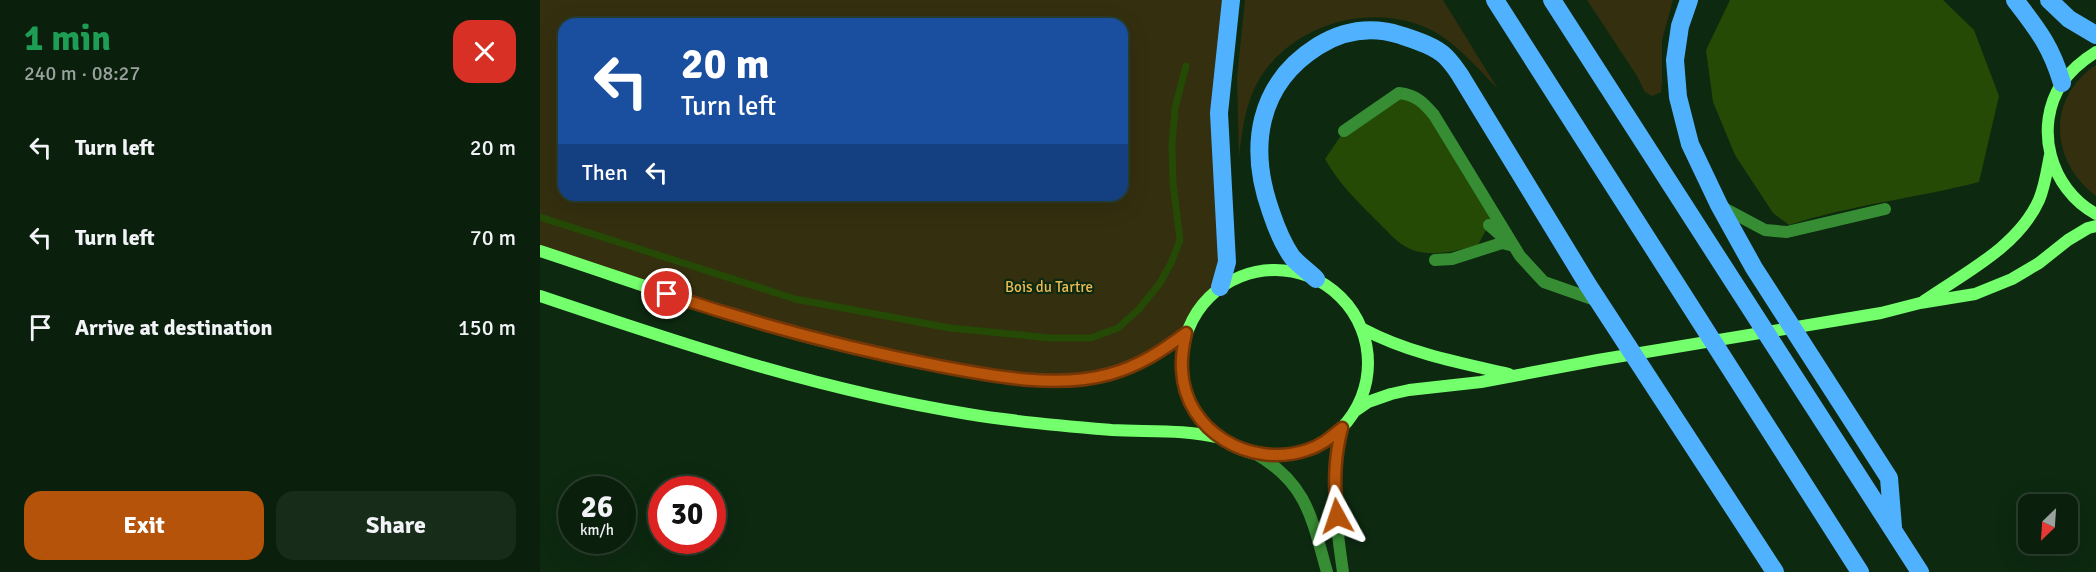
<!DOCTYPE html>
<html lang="en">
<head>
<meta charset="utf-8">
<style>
  :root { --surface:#0a1f0c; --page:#182c1a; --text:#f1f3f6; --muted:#99a29d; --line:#2a3d2d; --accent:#b45309 }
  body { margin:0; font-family:Signika,sans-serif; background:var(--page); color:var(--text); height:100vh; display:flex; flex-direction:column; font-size:22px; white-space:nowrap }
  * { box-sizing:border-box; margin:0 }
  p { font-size:20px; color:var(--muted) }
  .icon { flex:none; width:33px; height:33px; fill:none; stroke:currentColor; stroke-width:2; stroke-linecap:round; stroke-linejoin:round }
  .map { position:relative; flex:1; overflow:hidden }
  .drawer { display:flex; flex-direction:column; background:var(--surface); width:540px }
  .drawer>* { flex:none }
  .hud { position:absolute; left:18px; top:18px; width:570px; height:183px; border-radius:18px; box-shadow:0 6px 24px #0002,0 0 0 2px var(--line); background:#1a4fa0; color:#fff; overflow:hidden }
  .needle { width:39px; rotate:205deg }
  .buttons { position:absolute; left:1478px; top:494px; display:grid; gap:12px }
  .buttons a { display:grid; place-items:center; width:60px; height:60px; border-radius:12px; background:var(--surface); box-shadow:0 6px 24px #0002,0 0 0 2px var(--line); font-size:30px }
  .speed { position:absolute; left:18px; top:476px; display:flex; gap:12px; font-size:30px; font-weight:700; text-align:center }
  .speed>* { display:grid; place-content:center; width:78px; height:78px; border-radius:50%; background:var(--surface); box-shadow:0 6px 24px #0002,0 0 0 2px var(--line); line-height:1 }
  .speed small { font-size:15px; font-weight:400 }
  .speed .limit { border:9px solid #d22; background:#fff; color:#111 }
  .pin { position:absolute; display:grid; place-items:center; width:51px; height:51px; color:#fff; margin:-26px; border:3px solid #fff; border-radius:50%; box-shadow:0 2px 6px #0007 }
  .me { position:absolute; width:66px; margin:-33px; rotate:355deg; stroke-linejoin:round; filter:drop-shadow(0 0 4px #0008) }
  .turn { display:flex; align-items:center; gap:21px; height:126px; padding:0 24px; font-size:27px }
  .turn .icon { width:78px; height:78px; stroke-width:2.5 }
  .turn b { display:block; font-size:42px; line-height:51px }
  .then { display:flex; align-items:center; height:57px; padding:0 24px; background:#0003; gap:12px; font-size:22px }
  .round { display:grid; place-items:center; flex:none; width:63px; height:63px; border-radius:18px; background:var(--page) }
  .headline { display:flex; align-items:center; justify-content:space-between; height:102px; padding:0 24px }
  h1 { font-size:36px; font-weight:700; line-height:45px; color:#1e9e55 }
  .cta { display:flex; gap:12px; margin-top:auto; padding:12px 24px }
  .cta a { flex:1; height:69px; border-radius:18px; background:var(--accent); color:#fff; font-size:24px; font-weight:700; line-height:69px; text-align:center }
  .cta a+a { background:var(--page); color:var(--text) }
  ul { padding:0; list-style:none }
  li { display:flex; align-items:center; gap:18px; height:90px; padding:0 24px }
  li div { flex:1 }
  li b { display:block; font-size:22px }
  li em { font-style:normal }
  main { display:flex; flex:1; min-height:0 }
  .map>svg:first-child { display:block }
  .green { fill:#342f0f; fill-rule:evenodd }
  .water { fill:#244a05 }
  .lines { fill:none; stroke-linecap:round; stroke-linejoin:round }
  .stream { stroke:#244a05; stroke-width:7 }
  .service { stroke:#378d33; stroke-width:12 }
  .minor { stroke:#378d33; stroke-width:12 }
  .secondary { stroke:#74ff6c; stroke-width:12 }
  .motorway { stroke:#50b2ff; stroke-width:18 }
  .route-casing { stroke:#753606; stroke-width:15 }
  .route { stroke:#b45309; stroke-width:10 }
  .labels { text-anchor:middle; stroke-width:4.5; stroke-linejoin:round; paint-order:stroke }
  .park-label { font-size:15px; fill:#ecba54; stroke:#0d2910 }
</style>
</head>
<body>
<main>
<section class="drawer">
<div class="headline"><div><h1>1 min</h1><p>240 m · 08:27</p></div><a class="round" style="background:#d93025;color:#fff"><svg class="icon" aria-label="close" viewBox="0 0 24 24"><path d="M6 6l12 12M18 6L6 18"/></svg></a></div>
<ul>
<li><svg class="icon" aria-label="left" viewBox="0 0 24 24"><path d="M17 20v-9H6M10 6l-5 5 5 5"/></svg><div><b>Turn left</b></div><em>20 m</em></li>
<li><svg class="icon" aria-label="left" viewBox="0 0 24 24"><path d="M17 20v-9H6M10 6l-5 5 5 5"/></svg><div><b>Turn left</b></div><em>70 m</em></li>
<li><svg class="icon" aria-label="arrive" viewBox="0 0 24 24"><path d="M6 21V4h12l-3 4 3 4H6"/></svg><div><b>Arrive at destination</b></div><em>150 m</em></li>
</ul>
<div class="cta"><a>Exit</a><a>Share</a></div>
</section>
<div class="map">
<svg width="1556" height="572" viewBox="0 0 1556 572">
  <rect width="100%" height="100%" fill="#0d2910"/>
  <path class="green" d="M 0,0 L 691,0 L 684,54 L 687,262 L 693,275 C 663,294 652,312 643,346 L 576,372 L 503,378 L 327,354 L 0,250 ZM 24,24 L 582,24 L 582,195 L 24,195 Z
    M 705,0 L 903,0 L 958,89 C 939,70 921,48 897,33 C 838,0 756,21 720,78 C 705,103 702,130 699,158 L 697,77 Z
    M 1047,0 L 1133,0 L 1122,40 L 1122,81 L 1121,92 L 1112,96 L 1105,92 L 1097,76 Z
    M 1556,65 L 1556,196 C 1510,162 1506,98 1556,65 Z"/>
  <path class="water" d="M 1190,0 L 1403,0 L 1434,30 L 1459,96 L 1439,182 C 1377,198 1311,205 1249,225 L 1233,213 L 1195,155 L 1173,102 L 1166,50 Z
    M 859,93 L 883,102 L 955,214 L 938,245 C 917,251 891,258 870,249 C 857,243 848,232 838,222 C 818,202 799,184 785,159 L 804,131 Z"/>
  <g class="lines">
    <path class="stream" d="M 0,217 L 255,299 L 410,328 L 510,338 L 551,338 L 578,328 L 599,309 L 620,283 L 631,263 L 640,240 L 633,183 L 632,145 L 635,108 L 646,66"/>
    <path class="service" d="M 804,131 L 859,93 C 876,95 883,102 894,115 L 980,256 L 1004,282 L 1058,301
      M 1180,206 L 1225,230 L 1247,232 L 1345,209
      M 949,225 L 966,240
      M 895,260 L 912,259 L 962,243 L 974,246"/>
    <path class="minor" d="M 802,428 C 789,475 796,524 803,572
      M 716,454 C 767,483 772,519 787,572"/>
    <path class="secondary" d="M 1556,52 C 1543,60 1531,70 1522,83 C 1493,127 1510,189 1556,214
      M 0,251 C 82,278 163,307 245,331 C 298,346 351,357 404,367 C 455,376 520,389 571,374 C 599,366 622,351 646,333
      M642 363a93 93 0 1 1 186 0a93 93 0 1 1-186 0Z
      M 0,296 C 142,344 279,390 428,414 C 475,422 524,426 572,430 C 608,432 645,429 680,438
      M 1384,301 C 1424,273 1478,247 1499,200 C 1505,186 1507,170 1510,155
      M 823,329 C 868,353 920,363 969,374
      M 815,411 L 828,402 L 851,394 L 869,390 L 941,382 L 1058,360 L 1341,313 L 1380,303 L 1435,294 L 1472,279 L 1499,263 L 1528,240 L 1548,228 L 1556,226"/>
    <path class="motorway" d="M 955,0 L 1320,572
      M 1012,0 L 1380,572
      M 1149,0 L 1140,26 L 1135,60 L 1138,97 L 1150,144 L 1179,205 L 1214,268 L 1349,478 L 1353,527
      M 1475,0 C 1498,30 1511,46 1522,83
      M 1509,0 L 1529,19 L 1556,35
      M 776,279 C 769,272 759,265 752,257 C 743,244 736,227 731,212 C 708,148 717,84 778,46 C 804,30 831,26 860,35 C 875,40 895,46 906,57 C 911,62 916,69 920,75 L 1048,285 L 1235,572
      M 680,287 L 687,262 L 679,113 L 691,0"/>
  </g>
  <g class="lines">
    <g class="route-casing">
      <path id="route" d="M 127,294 C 216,324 306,348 399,366 C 451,376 518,389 570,374 C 599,366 622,351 646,333 C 643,346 641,357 642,370 C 645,432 711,469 767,450 C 781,446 791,437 802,428 C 794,458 794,485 797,516"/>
    </g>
    <use href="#route" class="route"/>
  </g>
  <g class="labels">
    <g class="park-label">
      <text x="509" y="292">Bois du Tartre</text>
    </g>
  </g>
</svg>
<div class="buttons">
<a><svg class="needle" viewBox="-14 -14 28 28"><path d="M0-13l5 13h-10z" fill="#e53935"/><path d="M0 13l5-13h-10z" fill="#99a29d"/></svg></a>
</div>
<div class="speed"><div>26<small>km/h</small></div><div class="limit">30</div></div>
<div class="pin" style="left:127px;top:294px;background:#d93025"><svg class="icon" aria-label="arrive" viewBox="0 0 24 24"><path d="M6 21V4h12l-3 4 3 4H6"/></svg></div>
<svg class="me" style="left:797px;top:516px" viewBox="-20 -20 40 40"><path d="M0-17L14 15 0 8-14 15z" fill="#b45309" stroke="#fff" stroke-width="4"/></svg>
<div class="hud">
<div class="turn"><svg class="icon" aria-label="left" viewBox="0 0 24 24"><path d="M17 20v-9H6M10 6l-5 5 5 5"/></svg><div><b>20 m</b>Turn left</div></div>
<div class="then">Then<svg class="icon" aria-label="left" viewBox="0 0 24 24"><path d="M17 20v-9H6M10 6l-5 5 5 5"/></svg></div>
</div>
</div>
</main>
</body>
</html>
